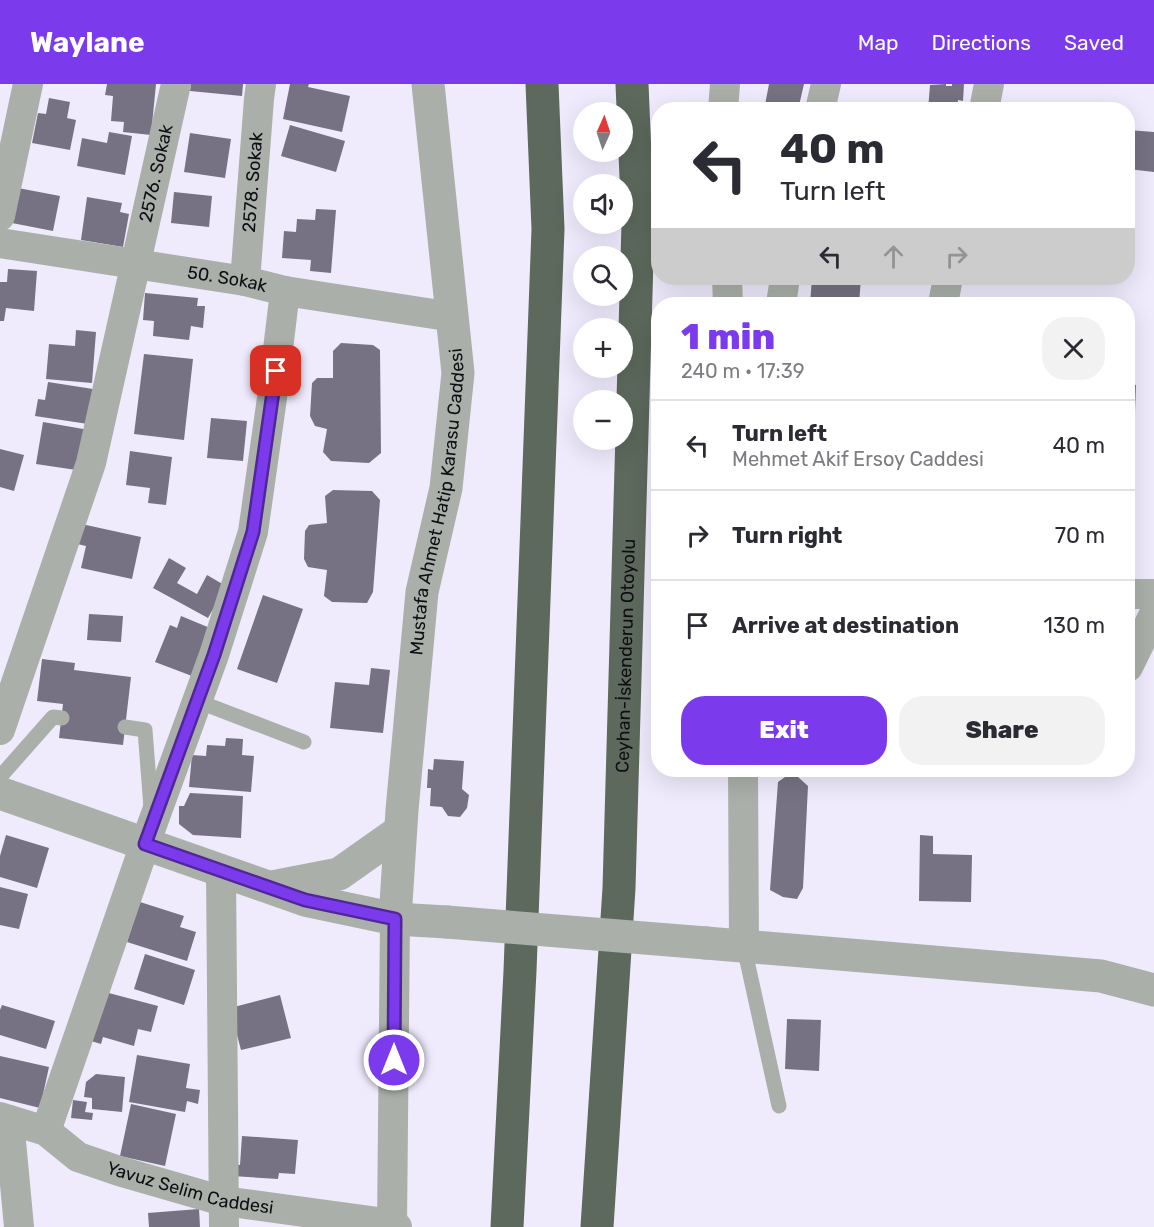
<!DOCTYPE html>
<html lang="en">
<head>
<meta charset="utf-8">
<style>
  :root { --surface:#fff; --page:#f2f2f3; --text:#2b2b33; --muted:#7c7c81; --line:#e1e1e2; --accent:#7c3aed }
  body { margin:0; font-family:Rubik,sans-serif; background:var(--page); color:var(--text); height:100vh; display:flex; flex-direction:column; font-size:22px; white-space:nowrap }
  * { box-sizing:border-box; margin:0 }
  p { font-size:20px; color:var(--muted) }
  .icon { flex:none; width:33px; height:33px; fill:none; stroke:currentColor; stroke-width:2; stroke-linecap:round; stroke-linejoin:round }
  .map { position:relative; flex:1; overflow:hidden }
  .details { position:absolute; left:651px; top:213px; width:484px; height:480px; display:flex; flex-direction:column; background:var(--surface); border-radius:24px; box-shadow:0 6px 24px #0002 }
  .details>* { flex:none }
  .hud { position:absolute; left:651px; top:18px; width:484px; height:183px; border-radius:24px; box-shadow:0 6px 24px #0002; background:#fff; color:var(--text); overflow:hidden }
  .needle { width:39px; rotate:3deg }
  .tools { position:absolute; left:573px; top:18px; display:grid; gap:12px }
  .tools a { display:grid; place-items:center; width:60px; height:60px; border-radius:50%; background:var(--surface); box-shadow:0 6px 24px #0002; font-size:30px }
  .pin { position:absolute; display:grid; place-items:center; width:51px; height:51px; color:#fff; margin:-26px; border-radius:12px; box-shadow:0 3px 9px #0006 }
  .me { position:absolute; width:66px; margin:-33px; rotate:0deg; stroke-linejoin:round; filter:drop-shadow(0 0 4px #0008) }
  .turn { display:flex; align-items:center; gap:21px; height:126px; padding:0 30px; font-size:27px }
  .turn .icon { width:78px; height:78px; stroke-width:2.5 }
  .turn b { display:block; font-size:42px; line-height:51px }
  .lanes { display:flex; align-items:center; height:57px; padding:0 30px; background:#0003; justify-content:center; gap:30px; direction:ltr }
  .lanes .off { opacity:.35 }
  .round { display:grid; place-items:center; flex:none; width:63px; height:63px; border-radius:24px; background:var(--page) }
  .overview { display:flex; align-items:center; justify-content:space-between; height:102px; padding:0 30px }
  h1 { font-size:36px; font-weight:800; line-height:45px; color:var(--accent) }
  .action { display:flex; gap:12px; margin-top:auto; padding:12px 30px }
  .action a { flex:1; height:69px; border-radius:24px; background:var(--accent); color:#fff; font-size:24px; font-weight:800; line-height:69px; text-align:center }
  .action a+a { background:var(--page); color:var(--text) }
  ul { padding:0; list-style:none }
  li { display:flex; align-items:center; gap:18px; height:90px; padding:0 30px; border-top:2px solid var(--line) }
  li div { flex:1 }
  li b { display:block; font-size:22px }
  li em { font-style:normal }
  header { display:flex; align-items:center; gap:36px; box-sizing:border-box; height:84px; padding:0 30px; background:var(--accent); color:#fff }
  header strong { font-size:28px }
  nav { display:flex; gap:33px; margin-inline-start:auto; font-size:21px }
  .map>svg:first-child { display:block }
  .building { fill:#767283 }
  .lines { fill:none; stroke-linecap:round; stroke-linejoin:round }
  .service { stroke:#aab0a9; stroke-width:15 }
  .minor { stroke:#aab0a9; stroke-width:30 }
  .tertiary { stroke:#aab0a9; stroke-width:33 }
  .motorway { stroke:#5d695c; stroke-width:33 }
  .tertiary-bridge { stroke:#aab0a9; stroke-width:33 }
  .route-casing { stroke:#51269a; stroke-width:15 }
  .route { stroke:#7c3aed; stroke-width:10 }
  .labels { text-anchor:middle; stroke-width:6; stroke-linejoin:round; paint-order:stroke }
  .street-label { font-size:18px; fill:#0f0e14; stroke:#fff }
</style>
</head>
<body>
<header>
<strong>Waylane</strong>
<nav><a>Map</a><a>Directions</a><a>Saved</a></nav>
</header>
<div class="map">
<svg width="1154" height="1143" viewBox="0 0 1154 1143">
  <rect width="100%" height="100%" fill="#efebfd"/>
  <path class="building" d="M 107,0 L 156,0 L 151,51 L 123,48 L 124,38 L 111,37 L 113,12 L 105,11 Z
    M 191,0 L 243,0 L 242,12 L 190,7 Z
    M 290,0 L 309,0 L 308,3 L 350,12 L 342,48 L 283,35 Z
    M 769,0 L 804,0 L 798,26 L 764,26 Z
    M 946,0 L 946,2 L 952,2 L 952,0 L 964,0 L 963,17 L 958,16 L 957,26 L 928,26 L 930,1 Z
    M 49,14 L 70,18 L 67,34 L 76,36 L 70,66 L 32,59 L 38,29 L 46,30 Z
    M 290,41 L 345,57 L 336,88 L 281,72 Z
    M 1128,46 L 1154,48 L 1154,88 L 1128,85 Z
    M 109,48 L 132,52 L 125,91 L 77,82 L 82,54 L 107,59 Z
    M 190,49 L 231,55 L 225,94 L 184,88 Z
    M 18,104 L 60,112 L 53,147 L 12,139 Z
    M 174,108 L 212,112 L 209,143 L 171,139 Z
    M 87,113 L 122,119 L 120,128 L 129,130 L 123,163 L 81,156 Z
    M 316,125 L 336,126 L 331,189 L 310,187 L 311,176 L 282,174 L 284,147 L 296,148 L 297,135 L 315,136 Z
    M 8,185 L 37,187 L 34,227 L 6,224 L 4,237 L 0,237 L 0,198 L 7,198 Z
    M 812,194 L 861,194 L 859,220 L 810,220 Z
    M 145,209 L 198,214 L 197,222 L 205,222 L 203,244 L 191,242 L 189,256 L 153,252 L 154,237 L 143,236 Z
    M 983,215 L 1010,218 L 1010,220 L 982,220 Z
    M 76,246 L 96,248 L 92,299 L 46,295 L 49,260 L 75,262 Z
    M 341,259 L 373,261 L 380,266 L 381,369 L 369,379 L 331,377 L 323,368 L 327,345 L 315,342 L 310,332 L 312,299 L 317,294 L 333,294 L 333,267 Z
    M 144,270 L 193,275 L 184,356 L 134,350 Z
    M 48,298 L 93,305 L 88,340 L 35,332 L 38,315 L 45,316 Z
    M 1128,301 L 1136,301 L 1133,379 L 1128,379 Z
    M 211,334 L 247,337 L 243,377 L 207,374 Z
    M 43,338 L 89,346 L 83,387 L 36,380 Z
    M 0,365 L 24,371 L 14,407 L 0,403 Z
    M 130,367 L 172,373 L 166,421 L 148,419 L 150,404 L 126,401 Z
    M 1128,391 L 1132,391 L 1130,430 L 1128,430 Z
    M 333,406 L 372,407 L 380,416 L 373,508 L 367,519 L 332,518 L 324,512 L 327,486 L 308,483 L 304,475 L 305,447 L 309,441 L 327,439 L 325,412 Z
    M 77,439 L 141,453 L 132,495 L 81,484 L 86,462 L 73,459 Z
    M 169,474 L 186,484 L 177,499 L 197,510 L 207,491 L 226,502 L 208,534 L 153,504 Z
    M 263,511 L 303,525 L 277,599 L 237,585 Z
    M 89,530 L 123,532 L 121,558 L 87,556 Z
    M 181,532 L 210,544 L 192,592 L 155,578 L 170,541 L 177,544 Z
    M 42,575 L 75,579 L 74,586 L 131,593 L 123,661 L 59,654 L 63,620 L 37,617 Z
    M 371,584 L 390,586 L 383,649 L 330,644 L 335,598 L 369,601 Z
    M 226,654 L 243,655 L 242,671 L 254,672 L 251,708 L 189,703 L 192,671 L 206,672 L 207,661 L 225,662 Z
    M 434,675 L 464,677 L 462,705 L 469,711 L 467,724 L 460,733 L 448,732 L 442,723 L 430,722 L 431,704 L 427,704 L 428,685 L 433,686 Z
    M 785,693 L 798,693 L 808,702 L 803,804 L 797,815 L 783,813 L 770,806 L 778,698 Z
    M 190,709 L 243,712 L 241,754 L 193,751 L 179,740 L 179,722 L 184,722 Z
    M 6,751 L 49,764 L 37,804 L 0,793 L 0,772 Z
    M 920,751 L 933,752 L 933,770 L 972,771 L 971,818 L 919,817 Z
    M 0,803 L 28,810 L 19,845 L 0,841 Z
    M 140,818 L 184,832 L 180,843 L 196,848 L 187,877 L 127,858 Z
    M 145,870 L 195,886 L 184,921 L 134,905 Z
    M 105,908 L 158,922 L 151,948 L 138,945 L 134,962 L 103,953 L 101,960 L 91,957 Z
    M 280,911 L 291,954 L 241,966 L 230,924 Z
    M 2,921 L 55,937 L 46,965 L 0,951 L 0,926 Z
    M 787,935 L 821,936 L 819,987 L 785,985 Z
    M 137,971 L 190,980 L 186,1004 L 200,1006 L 198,1020 L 187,1017 L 185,1028 L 129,1018 Z
    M 0,972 L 49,983 L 40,1024 L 0,1014 Z
    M 96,990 L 125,993 L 122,1028 L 92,1025 L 92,1014 L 84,1013 L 86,998 Z
    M 73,1016 L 87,1018 L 85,1028 L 93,1029 L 92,1036 L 71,1034 Z
    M 131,1020 L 176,1030 L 165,1082 L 120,1072 Z
    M 242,1052 L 298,1056 L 295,1090 L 279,1089 L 278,1095 L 232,1092 L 233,1080 L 240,1081 Z
    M 199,1125 L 200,1143 L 149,1143 L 148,1129 Z"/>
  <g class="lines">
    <path class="service" d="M 197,617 L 304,658
      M 125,643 L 145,646 L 151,724
      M 0,693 L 53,633 L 62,634
      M 744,863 L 779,1022"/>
    <g class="minor">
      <path d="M 723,26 L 725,0"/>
      <path d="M 820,26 L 826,0"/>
      <path d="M 984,26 L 989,0"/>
      <path d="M 0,132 L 28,0"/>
      <path id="s1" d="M 0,159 L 245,197 L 285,207 L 453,233"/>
      <path d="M 727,194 L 728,220"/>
      <path id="s2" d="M 245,197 L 259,15 L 261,0"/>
      <path d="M 781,220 L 785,194"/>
      <path d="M 943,220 L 948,194"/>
      <path d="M 1128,510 L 1154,510"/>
      <path d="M 1128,583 L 1154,530"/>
      <path id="s3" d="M 0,646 L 91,379 L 176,0"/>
      <path d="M 743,686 L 744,863"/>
      <path d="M 221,786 L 224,1143"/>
      <path id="s4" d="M 0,1033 L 46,1047 L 78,1073 L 119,1087 L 223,1117 L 393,1140 L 397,1143"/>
      <path d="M 9,1036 L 19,1143"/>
      <path d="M 46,1047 L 145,760 L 214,571 L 253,448 L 273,307 L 285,207"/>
      <path d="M 392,1143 L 395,835"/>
    </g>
    <g class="tertiary">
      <path d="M 0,709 L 305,816 L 395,835 L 447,838"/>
      <path d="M 272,803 L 339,790 L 400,747"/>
      <path id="s5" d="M 395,835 L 402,726 L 422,508 L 446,404 L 458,289 L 428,0"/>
      <path d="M 706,859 L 1101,892 L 1154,906"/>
    </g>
    <g class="motorway">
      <path d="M 507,1143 L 520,887 L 548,145 L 542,0"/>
      <path id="s6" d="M 597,1143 L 619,804 L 638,140 L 632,0"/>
    </g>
    <path class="tertiary-bridge" d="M 447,838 L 706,859"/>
  </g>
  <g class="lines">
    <g class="route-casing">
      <path id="route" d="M 276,287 L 253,448 L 214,571 L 145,760 L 305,816 L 395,835 L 394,976"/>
    </g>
    <use href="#route" class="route"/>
  </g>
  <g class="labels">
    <g class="street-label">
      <text dy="6" stroke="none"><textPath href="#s3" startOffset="579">2576. Sokak</textPath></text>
      <text dy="6" stroke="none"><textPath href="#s2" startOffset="99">2578. Sokak</textPath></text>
      <text dy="6" stroke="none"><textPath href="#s1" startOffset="230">50. Sokak</textPath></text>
      <text dy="6" stroke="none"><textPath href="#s5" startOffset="420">Mustafa Ahmet Hatip Karasu Caddesi</textPath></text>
      <text dy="6" stroke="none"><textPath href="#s6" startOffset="572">Ceyhan-İskenderun Otoyolu</textPath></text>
      <text dy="6" stroke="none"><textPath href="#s4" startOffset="206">Yavuz Selim Caddesi</textPath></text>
    </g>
  </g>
</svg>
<div class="tools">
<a><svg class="needle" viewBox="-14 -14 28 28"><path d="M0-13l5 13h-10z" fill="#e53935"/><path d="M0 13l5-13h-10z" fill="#7c7c81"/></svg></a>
<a><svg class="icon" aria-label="sound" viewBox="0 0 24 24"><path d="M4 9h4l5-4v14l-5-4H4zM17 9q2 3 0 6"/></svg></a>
<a><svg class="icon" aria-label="search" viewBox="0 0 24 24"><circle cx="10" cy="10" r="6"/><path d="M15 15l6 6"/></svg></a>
<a>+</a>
<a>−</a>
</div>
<div class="pin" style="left:276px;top:287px;background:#d93025"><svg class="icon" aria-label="arrive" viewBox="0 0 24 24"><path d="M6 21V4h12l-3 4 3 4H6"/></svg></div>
<svg class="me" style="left:394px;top:976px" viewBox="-20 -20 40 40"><circle r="17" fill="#7c3aed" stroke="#fff" stroke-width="3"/><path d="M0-11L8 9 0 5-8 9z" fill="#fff"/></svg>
<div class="hud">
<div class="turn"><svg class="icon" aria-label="left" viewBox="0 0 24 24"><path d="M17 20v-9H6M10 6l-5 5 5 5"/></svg><div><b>40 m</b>Turn left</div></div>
<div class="lanes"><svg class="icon" aria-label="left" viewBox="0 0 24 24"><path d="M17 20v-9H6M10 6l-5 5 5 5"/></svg><svg class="icon off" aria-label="ahead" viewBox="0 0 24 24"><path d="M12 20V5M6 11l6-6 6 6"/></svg><svg class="icon off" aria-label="right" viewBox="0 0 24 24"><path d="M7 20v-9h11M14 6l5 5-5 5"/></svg></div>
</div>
<section class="details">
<div class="overview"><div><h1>1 min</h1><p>240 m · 17:39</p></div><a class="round"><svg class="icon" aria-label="close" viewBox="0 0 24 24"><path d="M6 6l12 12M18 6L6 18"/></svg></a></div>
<ul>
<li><svg class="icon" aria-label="left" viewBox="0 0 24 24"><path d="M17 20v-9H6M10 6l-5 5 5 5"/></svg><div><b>Turn left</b><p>Mehmet Akif Ersoy Caddesi</p></div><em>40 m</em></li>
<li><svg class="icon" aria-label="right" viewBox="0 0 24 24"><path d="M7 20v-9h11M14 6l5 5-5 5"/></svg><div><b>Turn right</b></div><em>70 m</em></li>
<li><svg class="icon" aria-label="arrive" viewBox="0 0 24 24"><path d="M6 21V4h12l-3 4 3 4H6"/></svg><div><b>Arrive at destination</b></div><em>130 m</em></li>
</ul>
<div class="action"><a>Exit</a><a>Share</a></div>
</section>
</div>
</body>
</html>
